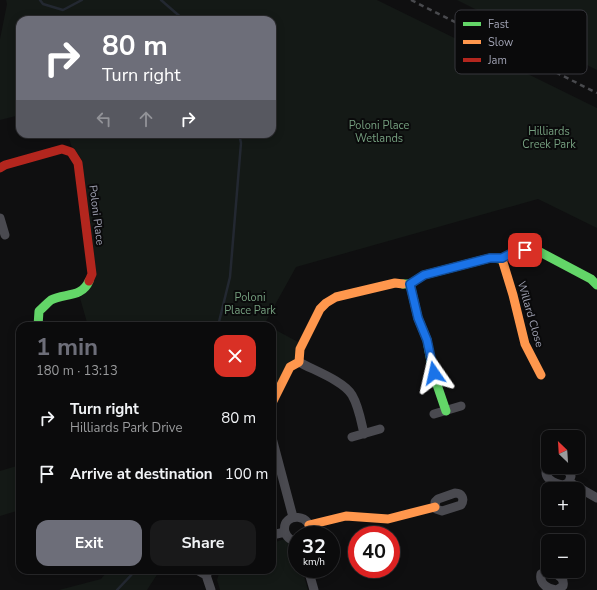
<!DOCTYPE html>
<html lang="en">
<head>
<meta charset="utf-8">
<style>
  :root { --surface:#0b0b0c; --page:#19191a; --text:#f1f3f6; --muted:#9a9b9d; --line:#2b2b2d; --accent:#6d6e79 }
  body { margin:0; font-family:"Nunito Sans",sans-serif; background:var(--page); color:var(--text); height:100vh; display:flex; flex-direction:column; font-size:15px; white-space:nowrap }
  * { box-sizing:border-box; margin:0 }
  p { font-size:13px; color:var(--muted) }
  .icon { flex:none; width:22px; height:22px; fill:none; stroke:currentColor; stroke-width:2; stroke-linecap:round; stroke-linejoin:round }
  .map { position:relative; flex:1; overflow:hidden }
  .panel { position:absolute; left:16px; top:322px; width:260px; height:252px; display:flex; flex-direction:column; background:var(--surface); border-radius:12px; box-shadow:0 2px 10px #0003,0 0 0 1px var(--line) }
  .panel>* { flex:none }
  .top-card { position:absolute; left:16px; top:16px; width:260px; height:122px; border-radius:12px; box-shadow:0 2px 10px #0003,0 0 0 1px var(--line); background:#6d6e79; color:#fff; overflow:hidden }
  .needle { width:26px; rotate:335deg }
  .controls { position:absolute; left:541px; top:430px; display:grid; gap:8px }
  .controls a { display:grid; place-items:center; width:44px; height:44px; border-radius:8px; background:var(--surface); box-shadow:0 2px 10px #0003,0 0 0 1px var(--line); font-size:20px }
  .speed { position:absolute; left:288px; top:526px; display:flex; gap:8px; font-size:20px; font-weight:700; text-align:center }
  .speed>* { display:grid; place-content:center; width:52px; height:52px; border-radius:50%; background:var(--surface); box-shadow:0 2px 10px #0003,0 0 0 1px var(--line); line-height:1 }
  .speed small { font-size:10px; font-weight:400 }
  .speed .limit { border:6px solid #d22; background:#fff; color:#111 }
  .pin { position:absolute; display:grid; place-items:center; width:34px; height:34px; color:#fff; margin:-17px; border-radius:8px; box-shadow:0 2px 6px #0006 }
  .me { position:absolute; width:44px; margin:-22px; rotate:349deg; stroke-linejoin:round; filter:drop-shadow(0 0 3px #0008) }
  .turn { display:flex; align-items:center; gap:14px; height:84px; padding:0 20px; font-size:18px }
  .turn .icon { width:52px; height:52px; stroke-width:2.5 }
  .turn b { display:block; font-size:28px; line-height:34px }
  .lanes { display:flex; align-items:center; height:38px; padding:0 20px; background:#0003; justify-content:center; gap:20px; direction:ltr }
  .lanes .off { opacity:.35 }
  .round { display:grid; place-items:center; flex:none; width:42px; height:42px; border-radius:12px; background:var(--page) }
  .headline { display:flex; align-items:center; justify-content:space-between; height:68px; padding:0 20px }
  h1 { font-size:24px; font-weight:700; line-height:30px; color:var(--accent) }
  .button { display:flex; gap:8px; margin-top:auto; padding:8px 20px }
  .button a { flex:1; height:46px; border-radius:12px; background:var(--accent); color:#fff; font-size:16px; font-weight:700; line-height:46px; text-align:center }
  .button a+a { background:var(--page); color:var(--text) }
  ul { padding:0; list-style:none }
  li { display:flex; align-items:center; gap:12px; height:56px; padding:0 20px }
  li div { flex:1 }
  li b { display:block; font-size:15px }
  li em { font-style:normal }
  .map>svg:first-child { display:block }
  .green { fill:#141916 }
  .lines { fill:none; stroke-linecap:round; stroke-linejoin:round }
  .stream { stroke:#232831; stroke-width:2.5 }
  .street { stroke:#4a4a50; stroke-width:9 }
  .fast { stroke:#63d668; stroke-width:9 }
  .slow { stroke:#ff974d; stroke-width:9 }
  .jam { stroke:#b3261e; stroke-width:9 }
  .rail { stroke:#494a4e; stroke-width:2.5; stroke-dasharray:5 4; stroke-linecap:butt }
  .route-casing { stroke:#114b97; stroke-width:10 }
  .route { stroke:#1a73e8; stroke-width:7 }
  .labels { text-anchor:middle; stroke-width:4; stroke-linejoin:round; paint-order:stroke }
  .park-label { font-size:11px; fill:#759f7f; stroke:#0a0a0b }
  .street-label { font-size:11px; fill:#9fa1b2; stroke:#0a0a0b }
  .key { fill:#0a0a0b; stroke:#37373d; stroke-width:1 }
  .key-label { font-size:11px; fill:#9fa1b2 }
</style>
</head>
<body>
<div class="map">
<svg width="597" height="590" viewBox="0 0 597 590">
  <rect width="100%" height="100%" fill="#0f0f10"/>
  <path class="green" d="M 6,0 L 377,0 L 597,108 L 597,228 L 538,199 L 296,267 L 265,323 L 269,326 L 88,326 L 80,298 L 91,287 L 82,160 L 71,145 L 68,134 L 272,134 L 272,20 L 20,20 L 20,115 L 0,120 L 0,39 L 7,4 Z
    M 457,0 L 597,0 L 597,70 Z
    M 272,328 L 298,342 L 295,358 L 272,392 Z
    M 20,465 L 20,510 L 0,516 L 0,471 Z
    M 285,539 L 295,544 L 297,551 L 297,569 L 302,569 L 308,590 L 220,590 L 217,580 L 220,570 L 272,570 L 272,543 Z
    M 108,570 L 160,570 L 147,590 L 59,590 L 101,579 Z"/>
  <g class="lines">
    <path class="stream" d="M 40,0 L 43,4 L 63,10 L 82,0
      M 161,0 L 184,20
      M 218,326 L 230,277 L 241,143 L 239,134
      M 117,590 L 136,570"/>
    <path class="street" d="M 0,218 L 5,235
      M 299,362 C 313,370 344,381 352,395 C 359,407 361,421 364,434
      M 434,414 L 461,406
      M 352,437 L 380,429
      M 272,438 L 293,517
      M 548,467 C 541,477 554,484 564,485 L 569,482 L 571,476 L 568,471 L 560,467
      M 569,482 L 597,498
      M 455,493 C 462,493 465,499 461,505 L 442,511 L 436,509 L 435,502 L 438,499 Z
      M 272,535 L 285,532
      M 297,541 C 292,541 287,538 285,532 C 280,511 317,513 308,535
      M 308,569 L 314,590
      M 197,570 L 206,575
      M 210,570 L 206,575 L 211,590
      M 548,571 L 541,574 C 539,584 548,589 556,590
      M 551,571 C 557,575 565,577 563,586 L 557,590"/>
    <path class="fast" d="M 403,284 L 410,284 L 424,275 L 490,258 L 502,259 L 512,253 L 525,250 L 540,252 L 591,279 L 597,285
      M 410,284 L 418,318 L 427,340 L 433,373 L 446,411
      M 38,326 L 39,311 C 43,308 47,303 51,300 C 64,293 82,298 89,281"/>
    <path class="slow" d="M 502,259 L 513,295 L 525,344 L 541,375
      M 272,403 L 290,367 L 299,362 L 300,349 L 320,309 L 326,303 L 336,297 L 395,283 L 403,284
      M 309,525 L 346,516 L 388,519 L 435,507"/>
    <path class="jam" d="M 0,168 L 5,165 L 62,149 L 71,152 L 78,163 L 92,274 L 89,281"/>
    <path class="rail" d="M 411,0 L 597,93"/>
  </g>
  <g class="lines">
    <g class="route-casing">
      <path id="route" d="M 434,373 L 427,340 L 418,318 L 410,284 L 424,275 L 490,258 L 502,258 L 512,253 L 525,250"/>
    </g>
    <use href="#route" class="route"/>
  </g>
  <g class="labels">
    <g class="park-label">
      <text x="379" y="129">Poloni Place<tspan x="379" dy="13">Wetlands</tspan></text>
      <text x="549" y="135">Hilliards<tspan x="549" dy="13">Creek Park</tspan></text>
      <text x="250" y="301">Poloni<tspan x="250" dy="13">Place Park</tspan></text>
    </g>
    <g class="street-label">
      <text transform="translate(97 215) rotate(83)" y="4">Poloni Place</text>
      <text transform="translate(531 314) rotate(74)" y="4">Willard Close</text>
    </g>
  </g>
  <rect x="455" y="10" width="132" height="64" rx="6" class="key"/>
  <rect x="463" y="22" width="18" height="4" fill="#63d668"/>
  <rect x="463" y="40" width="18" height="4" fill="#ff974d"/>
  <rect x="463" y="58" width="18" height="4" fill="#b3261e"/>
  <g class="key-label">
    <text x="488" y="28">Fast</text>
    <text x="488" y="46">Slow</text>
    <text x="488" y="64">Jam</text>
  </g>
</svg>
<div class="controls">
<a><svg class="needle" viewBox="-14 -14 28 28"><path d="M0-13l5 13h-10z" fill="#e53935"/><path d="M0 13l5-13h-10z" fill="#9a9b9d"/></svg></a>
<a>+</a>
<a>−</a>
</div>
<div class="speed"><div>32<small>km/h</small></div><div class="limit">40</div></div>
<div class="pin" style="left:525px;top:250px;background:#d93025"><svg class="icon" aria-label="arrive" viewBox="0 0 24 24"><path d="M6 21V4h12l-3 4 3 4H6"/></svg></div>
<svg class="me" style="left:434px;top:373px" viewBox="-20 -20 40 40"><path d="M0-17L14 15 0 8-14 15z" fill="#1a73e8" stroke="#fff" stroke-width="4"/></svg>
<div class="top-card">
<div class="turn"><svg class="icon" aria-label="right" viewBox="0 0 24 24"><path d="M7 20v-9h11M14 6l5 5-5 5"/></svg><div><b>80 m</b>Turn right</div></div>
<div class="lanes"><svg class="icon off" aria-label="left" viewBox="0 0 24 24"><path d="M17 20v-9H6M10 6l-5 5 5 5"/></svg><svg class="icon off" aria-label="ahead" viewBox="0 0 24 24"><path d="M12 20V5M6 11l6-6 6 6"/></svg><svg class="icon" aria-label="right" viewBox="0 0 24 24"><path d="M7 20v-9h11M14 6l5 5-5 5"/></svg></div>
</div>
<section class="panel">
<div class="headline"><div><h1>1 min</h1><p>180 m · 13:13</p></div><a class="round" style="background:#d93025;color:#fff"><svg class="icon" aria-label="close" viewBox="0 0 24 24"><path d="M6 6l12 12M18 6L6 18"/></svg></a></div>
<ul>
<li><svg class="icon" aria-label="right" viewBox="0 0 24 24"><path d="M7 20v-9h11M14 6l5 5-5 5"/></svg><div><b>Turn right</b><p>Hilliards Park Drive</p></div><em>80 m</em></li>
<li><svg class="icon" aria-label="arrive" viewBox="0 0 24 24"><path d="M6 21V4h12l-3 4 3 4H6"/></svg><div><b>Arrive at destination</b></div><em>100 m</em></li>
</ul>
<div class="button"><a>Exit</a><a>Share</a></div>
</section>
</div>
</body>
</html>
